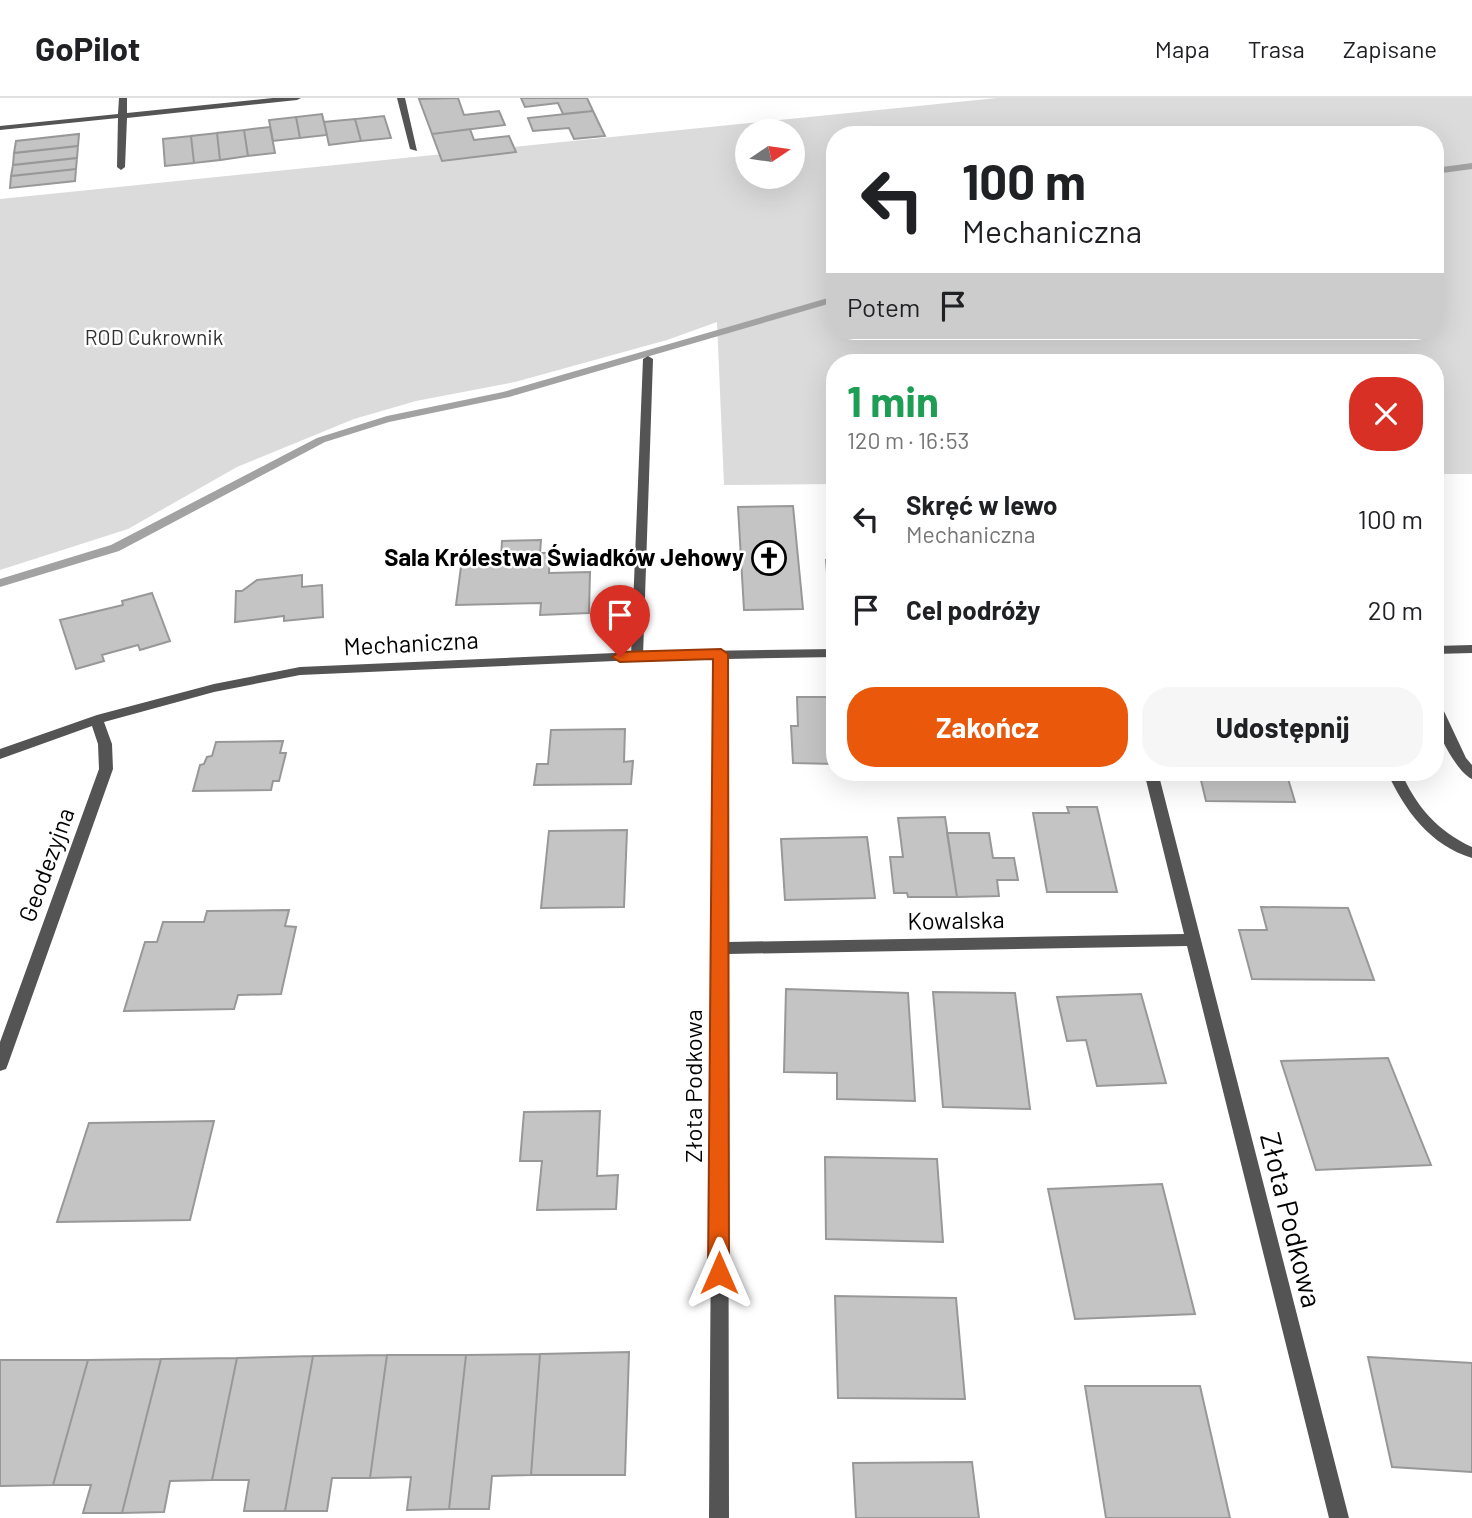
<!DOCTYPE html>
<html lang="pl">
<head>
<meta charset="utf-8">
<style>
  :root { --surface:#fff; --page:#f6f6f6; --text:#202124; --muted:#757577; --line:#e0e0e0; --accent:#ea580c }
  body { margin:0; font-family:Barlow,sans-serif; background:var(--page); color:var(--text); height:100vh; display:flex; flex-direction:column; font-size:26px; white-space:nowrap }
  * { box-sizing:border-box; margin:0 }
  p { font-size:23px; color:var(--muted) }
  .icon { flex:none; width:38px; height:38px; fill:none; stroke:currentColor; stroke-width:2; stroke-linecap:round; stroke-linejoin:round }
  .map { position:relative; flex:1; overflow:hidden }
  .panel { position:absolute; left:826px; top:256px; width:618px; height:427px; display:flex; flex-direction:column; background:var(--surface); border-radius:28px; box-shadow:0 7px 28px #0002 }
  .panel>* { flex:none }
  .guide { position:absolute; left:826px; top:28px; width:618px; height:214px; border-radius:28px; box-shadow:0 7px 28px #0002; background:#fff; color:var(--text); overflow:hidden }
  .needle { width:46px; rotate:77deg }
  .tools { position:absolute; left:735px; top:21px; display:grid; gap:14px }
  .tools a { display:grid; place-items:center; width:70px; height:70px; border-radius:50%; background:var(--surface); box-shadow:0 7px 28px #0002; font-size:35px }
  .pin { position:absolute; display:grid; place-items:center; width:60px; height:60px; color:#fff; margin:-72px -30px; border-radius:50% 50% 50% 0; rotate:-45deg; box-shadow:0 0 7px #0007 }
  .pin .icon { rotate:45deg }
  .me { position:absolute; width:77px; margin:-38px; rotate:0deg; stroke-linejoin:round; filter:drop-shadow(0 0 5px #0008) }
  .turn { display:flex; align-items:center; gap:24px; height:147px; padding:0 21px; font-size:32px }
  .turn .icon { width:91px; height:91px; stroke-width:2.5 }
  .turn b { display:block; font-size:49px; line-height:60px }
  .then { display:flex; align-items:center; height:66px; padding:0 21px; background:#0003; gap:14px; font-size:26px }
  .round { display:grid; place-items:center; flex:none; width:74px; height:74px; border-radius:28px; background:var(--page) }
  .overview { display:flex; align-items:center; justify-content:space-between; height:119px; padding:0 21px }
  h1 { font-size:42px; font-weight:700; line-height:52px; color:#1e9e55 }
  .button { display:flex; gap:14px; margin-top:auto; padding:14px 21px }
  .button a { flex:1; height:80px; border-radius:28px; background:var(--accent); color:#fff; font-size:28px; font-weight:700; line-height:80px; text-align:center }
  .button a+a { background:var(--page); color:var(--text) }
  ul { padding:0; list-style:none }
  li { display:flex; align-items:center; gap:21px; height:91px; padding:0 21px }
  li div { flex:1 }
  li b { display:block; font-size:26px }
  li em { font-style:normal }
  header { display:flex; align-items:center; gap:42px; box-sizing:border-box; height:98px; padding:0 35px; background:var(--surface); border-bottom:2px solid var(--line) }
  header strong { font-size:33px }
  nav { display:flex; gap:38px; margin-inline-start:auto; font-size:24px }
  .map>svg:first-child { display:block }
  .green { fill:#dbdbdb; fill-rule:evenodd }
  .lines { fill:none; stroke-linecap:round; stroke-linejoin:round }
  .stream { fill:#a2a2a2; fill-rule:evenodd }
  .building { fill:#c4c4c4; stroke:#989898; stroke-width:2 }
  .lane { fill:#545454; fill-rule:evenodd }
  .street { fill:#545454; fill-rule:evenodd }
  .route { fill:#ea580c; stroke:#983908; stroke-width:2 }
  .labels { text-anchor:middle; stroke-width:5; stroke-linejoin:round; paint-order:stroke }
  .far-park-label { font-size:21px; fill:#323232; stroke:#fff }
  .poi-label { font-size:24px; font-weight:bold; fill:#000; stroke:#fff; text-anchor:end }
  .street-label { font-size:24px; fill:#000; stroke:#fff }
  .near-street-label { font-size:28px; fill:#000; stroke:#fff }
</style>
</head>
<body>
<header>
<strong>GoPilot</strong>
<nav><a>Mapa</a><a>Trasa</a><a>Zapisane</a></nav>
</header>
<div class="map">
<svg width="1472" height="1420" viewBox="0 0 1472 1420">
  <rect width="100%" height="100%" fill="#fff"/>
  <path class="green" d="M 997,0 L 1472,0 L 1472,376 L 1435,376 L 1435,264 L 835,264 L 835,386 L 724,387 L 717,224 L 667,242 L 515,284 L 416,303 L 354,321 L 237,369 L 128,431 L 0,472 L 0,101 ZM 747,33 L 793,33 L 793,79 L 747,79 ZM 835,37 L 1435,37 L 1435,233 L 835,233 Z"/>
  <g class="lines">
    <path class="stream" d="M 1472,65 L 1472,71 L 1435,76 L 1435,70 Z
      M 835,198 L 835,204 L 509,299 L 389,324 L 325,344 L 119,453 L 0,489 L 0,481 L 111,447 L 317,340 L 387,318 L 503,294 Z"/>
  </g>
  <path class="building" d="M 458,0 L 464,17 L 499,13 L 505,27 L 432,36 L 419,1 Z
    M 521,0 L 587,0 L 593,13 L 563,16 L 558,5 L 525,9 Z
    M 593,13 L 605,38 L 574,41 L 569,30 L 533,33 L 528,20 Z
    M 322,16 L 327,37 L 300,40 L 296,19 Z
    M 384,18 L 391,40 L 361,43 L 355,21 Z
    M 296,19 L 300,40 L 273,43 L 269,22 Z
    M 355,21 L 361,43 L 329,47 L 324,24 Z
    M 270,29 L 275,55 L 248,58 L 244,32 Z
    M 470,31 L 474,42 L 509,38 L 516,54 L 442,63 L 432,36 Z
    M 244,32 L 248,58 L 220,62 L 217,35 Z
    M 217,35 L 220,62 L 194,65 L 191,38 Z
    M 79,36 L 78,48 L 14,55 L 16,43 Z
    M 191,38 L 194,65 L 165,68 L 163,41 Z
    M 78,48 L 77,60 L 13,67 L 14,55 Z
    M 77,60 L 76,71 L 11,78 L 13,67 Z
    M 76,71 L 75,83 L 10,90 L 11,78 Z
    M 793,408 L 803,511 L 744,512 L 738,409 Z
    M 541,442 L 540,455 L 550,455 L 549,475 L 590,474 L 589,515 L 540,517 L 541,505 L 456,507 L 462,461 L 501,460 L 502,443 Z
    M 826,462 L 835,462 L 835,510 L 830,510 Z
    M 302,477 L 302,489 L 322,487 L 323,519 L 284,523 L 284,518 L 235,524 L 236,493 L 242,493 L 257,482 Z
    M 152,495 L 170,543 L 140,552 L 138,547 L 102,557 L 104,563 L 76,571 L 60,522 L 123,507 L 122,503 Z
    M 797,599 L 835,599 L 835,666 L 793,665 L 791,628 L 798,628 Z
    M 625,631 L 624,664 L 633,663 L 631,686 L 534,687 L 537,666 L 548,666 L 551,632 Z
    M 283,643 L 280,655 L 286,655 L 279,683 L 273,683 L 271,692 L 193,693 L 200,667 L 204,666 L 207,659 L 212,658 L 216,644 Z
    M 1199,674 L 1286,674 L 1295,704 L 1206,703 Z
    M 1067,709 L 1097,709 L 1117,794 L 1047,794 L 1033,715 L 1069,715 Z
    M 945,719 L 957,799 L 908,799 L 907,795 L 894,795 L 890,759 L 903,759 L 898,720 Z
    M 627,732 L 624,809 L 541,810 L 549,733 Z
    M 947,735 L 989,735 L 993,760 L 1014,760 L 1018,782 L 997,782 L 999,798 L 957,799 Z
    M 867,739 L 875,800 L 785,802 L 781,741 Z
    M 1261,809 L 1348,810 L 1374,882 L 1252,881 L 1239,832 L 1267,832 Z
    M 289,812 L 285,828 L 296,829 L 281,896 L 238,897 L 234,911 L 124,913 L 145,844 L 157,844 L 163,824 L 204,824 L 207,813 Z
    M 786,891 L 908,895 L 915,1003 L 837,1001 L 837,975 L 784,974 Z
    M 933,894 L 1015,895 L 1030,1011 L 943,1009 Z
    M 1141,896 L 1166,985 L 1097,988 L 1086,942 L 1067,943 L 1057,899 Z
    M 1388,960 L 1431,1067 L 1316,1072 L 1281,963 Z
    M 600,1013 L 597,1078 L 618,1077 L 616,1111 L 537,1112 L 542,1063 L 520,1063 L 524,1014 Z
    M 214,1023 L 190,1122 L 57,1124 L 89,1025 Z
    M 825,1059 L 937,1061 L 943,1144 L 826,1141 Z
    M 1162,1086 L 1195,1216 L 1075,1221 L 1048,1091 Z
    M 835,1198 L 956,1200 L 965,1301 L 838,1300 Z
    M 629,1254 L 625,1377 L 531,1377 L 540,1256 Z
    M 540,1256 L 531,1377 L 492,1378 L 489,1411 L 449,1411 L 466,1257 Z
    M 387,1257 L 370,1380 L 332,1380 L 327,1413 L 285,1413 L 313,1258 Z
    M 387,1257 L 466,1257 L 449,1411 L 407,1412 L 411,1379 L 370,1380 Z
    M 313,1258 L 285,1413 L 244,1413 L 249,1382 L 212,1382 L 237,1260 Z
    M 1368,1259 L 1472,1265 L 1472,1374 L 1392,1369 Z
    M 237,1260 L 212,1382 L 170,1383 L 164,1414 L 122,1415 L 161,1261 Z
    M 161,1261 L 122,1415 L 83,1415 L 91,1387 L 53,1387 L 88,1262 Z
    M 0,1262 L 88,1262 L 53,1387 L 0,1388 Z
    M 1085,1288 L 1200,1288 L 1230,1420 L 1106,1420 Z
    M 972,1364 L 979,1420 L 856,1420 L 853,1365 Z"/>
  <g class="lines">
    <path class="lane" d="M 119,0 L 127,0 L 127,15 L 273,0 L 301,0 L 297,2 L 127,20 L 125,69 L 121,72 L 117,69 L 118,20 L 0,32 L 0,28 L 118,16 Z
      M 397,0 L 405,0 L 417,53 L 410,51 Z
      M 648,258 L 653,261 L 643,558 L 637,562 L 631,558 L 643,261 Z
      M 1435,605 L 1442,609 L 1466,660 L 1472,667 L 1472,681 C 1458,675 1438,638 1435,622 C 1434,617 1435,610 1435,605 Z
      M 1387,674 L 1401,674 C 1416,708 1437,733 1472,749 L 1472,760 C 1430,747 1405,713 1387,674 Z"/>
    <path class="street" d="M 1472,547 L 1472,555 L 1435,556 L 1435,548 Z
      M 835,551 L 835,559 L 727,561 L 728,844 L 1184,836 L 1144,674 L 1158,674 L 1349,1420 L 1329,1420 L 1187,848 L 728,856 L 729,1420 L 709,1420 L 715,561 L 637,562 L 300,577 L 214,594 L 104,624 L 112,646 L 113,671 L 8,966 L 6,971 L 0,973 L 0,944 L 99,671 L 98,646 L 92,628 L 0,661 L 0,651 L 97,617 L 214,586 L 300,569 L 637,554 Z"/>
  </g>
  <path class="route" d="M 721,551 L 728,556 L 729,1175 L 726,1182 L 719,1185 L 711,1182 L 708,1175 L 713,561 L 620,564 L 612,559 L 620,554 Z"/>
  <defs>
    <g id="church-ring" transform="scale(1.75)"><circle r="9.5" fill="#fff" stroke="#000" stroke-width="1.5"/><path d="M-1.2-6h2.4v3.5h3.3v2.4h-3.3V6h-2.4V-.1h-3.3v-2.4h3.3Z" fill="#000"/></g>
  </defs>
  <g fill-rule="evenodd">
    <use href="#church-ring" x="769" y="460"/>
  </g>
  <g class="labels">
    <g class="far-park-label">
      <text x="154" y="247">ROD Cukrownik</text>
    </g>
    <g class="poi-label">
      <text x="744" y="468">Sala Królestwa Świadków Jehowy</text>
    </g>
    <g class="street-label">
      <text transform="translate(411 546) rotate(-3)" y="8">Mechaniczna</text>
      <text transform="translate(47 767) rotate(-70)" y="8">Geodezyjna</text>
      <text transform="translate(956 823) rotate(-1)" y="8">Kowalska</text>
      <text transform="translate(694 988) rotate(-90)" y="8">Złota Podkowa</text>
    </g>
    <g class="near-street-label">
      <text transform="translate(1291 1122) rotate(76)" y="10">Złota Podkowa</text>
    </g>
  </g>
</svg>
<div class="tools">
<a><svg class="needle" viewBox="-14 -14 28 28"><path d="M0-13l5 13h-10z" fill="#e53935"/><path d="M0 13l5-13h-10z" fill="#757577"/></svg></a>
</div>
<div class="pin" style="left:620px;top:559px;background:#d93025"><svg class="icon" aria-label="arrive" viewBox="0 0 24 24"><path d="M6 21V4h12l-3 4 3 4H6"/></svg></div>
<svg class="me" style="left:719px;top:1175px" viewBox="-20 -20 40 40"><path d="M0-17L14 15 0 8-14 15z" fill="#ea580c" stroke="#fff" stroke-width="4"/></svg>
<div class="guide">
<div class="turn"><svg class="icon" aria-label="left" viewBox="0 0 24 24"><path d="M17 20v-9H6M10 6l-5 5 5 5"/></svg><div><b>100 m</b>Mechaniczna</div></div>
<div class="then">Potem<svg class="icon" aria-label="arrive" viewBox="0 0 24 24"><path d="M6 21V4h12l-3 4 3 4H6"/></svg></div>
</div>
<section class="panel">
<div class="overview"><div><h1>1 min</h1><p>120 m · 16:53</p></div><a class="round" style="background:#d93025;color:#fff"><svg class="icon" aria-label="close" viewBox="0 0 24 24"><path d="M6 6l12 12M18 6L6 18"/></svg></a></div>
<ul>
<li><svg class="icon" aria-label="left" viewBox="0 0 24 24"><path d="M17 20v-9H6M10 6l-5 5 5 5"/></svg><div><b>Skręć w lewo</b><p>Mechaniczna</p></div><em>100 m</em></li>
<li><svg class="icon" aria-label="arrive" viewBox="0 0 24 24"><path d="M6 21V4h12l-3 4 3 4H6"/></svg><div><b>Cel podróży</b></div><em>20 m</em></li>
</ul>
<div class="button"><a>Zakończ</a><a>Udostępnij</a></div>
</section>
</div>
</body>
</html>
